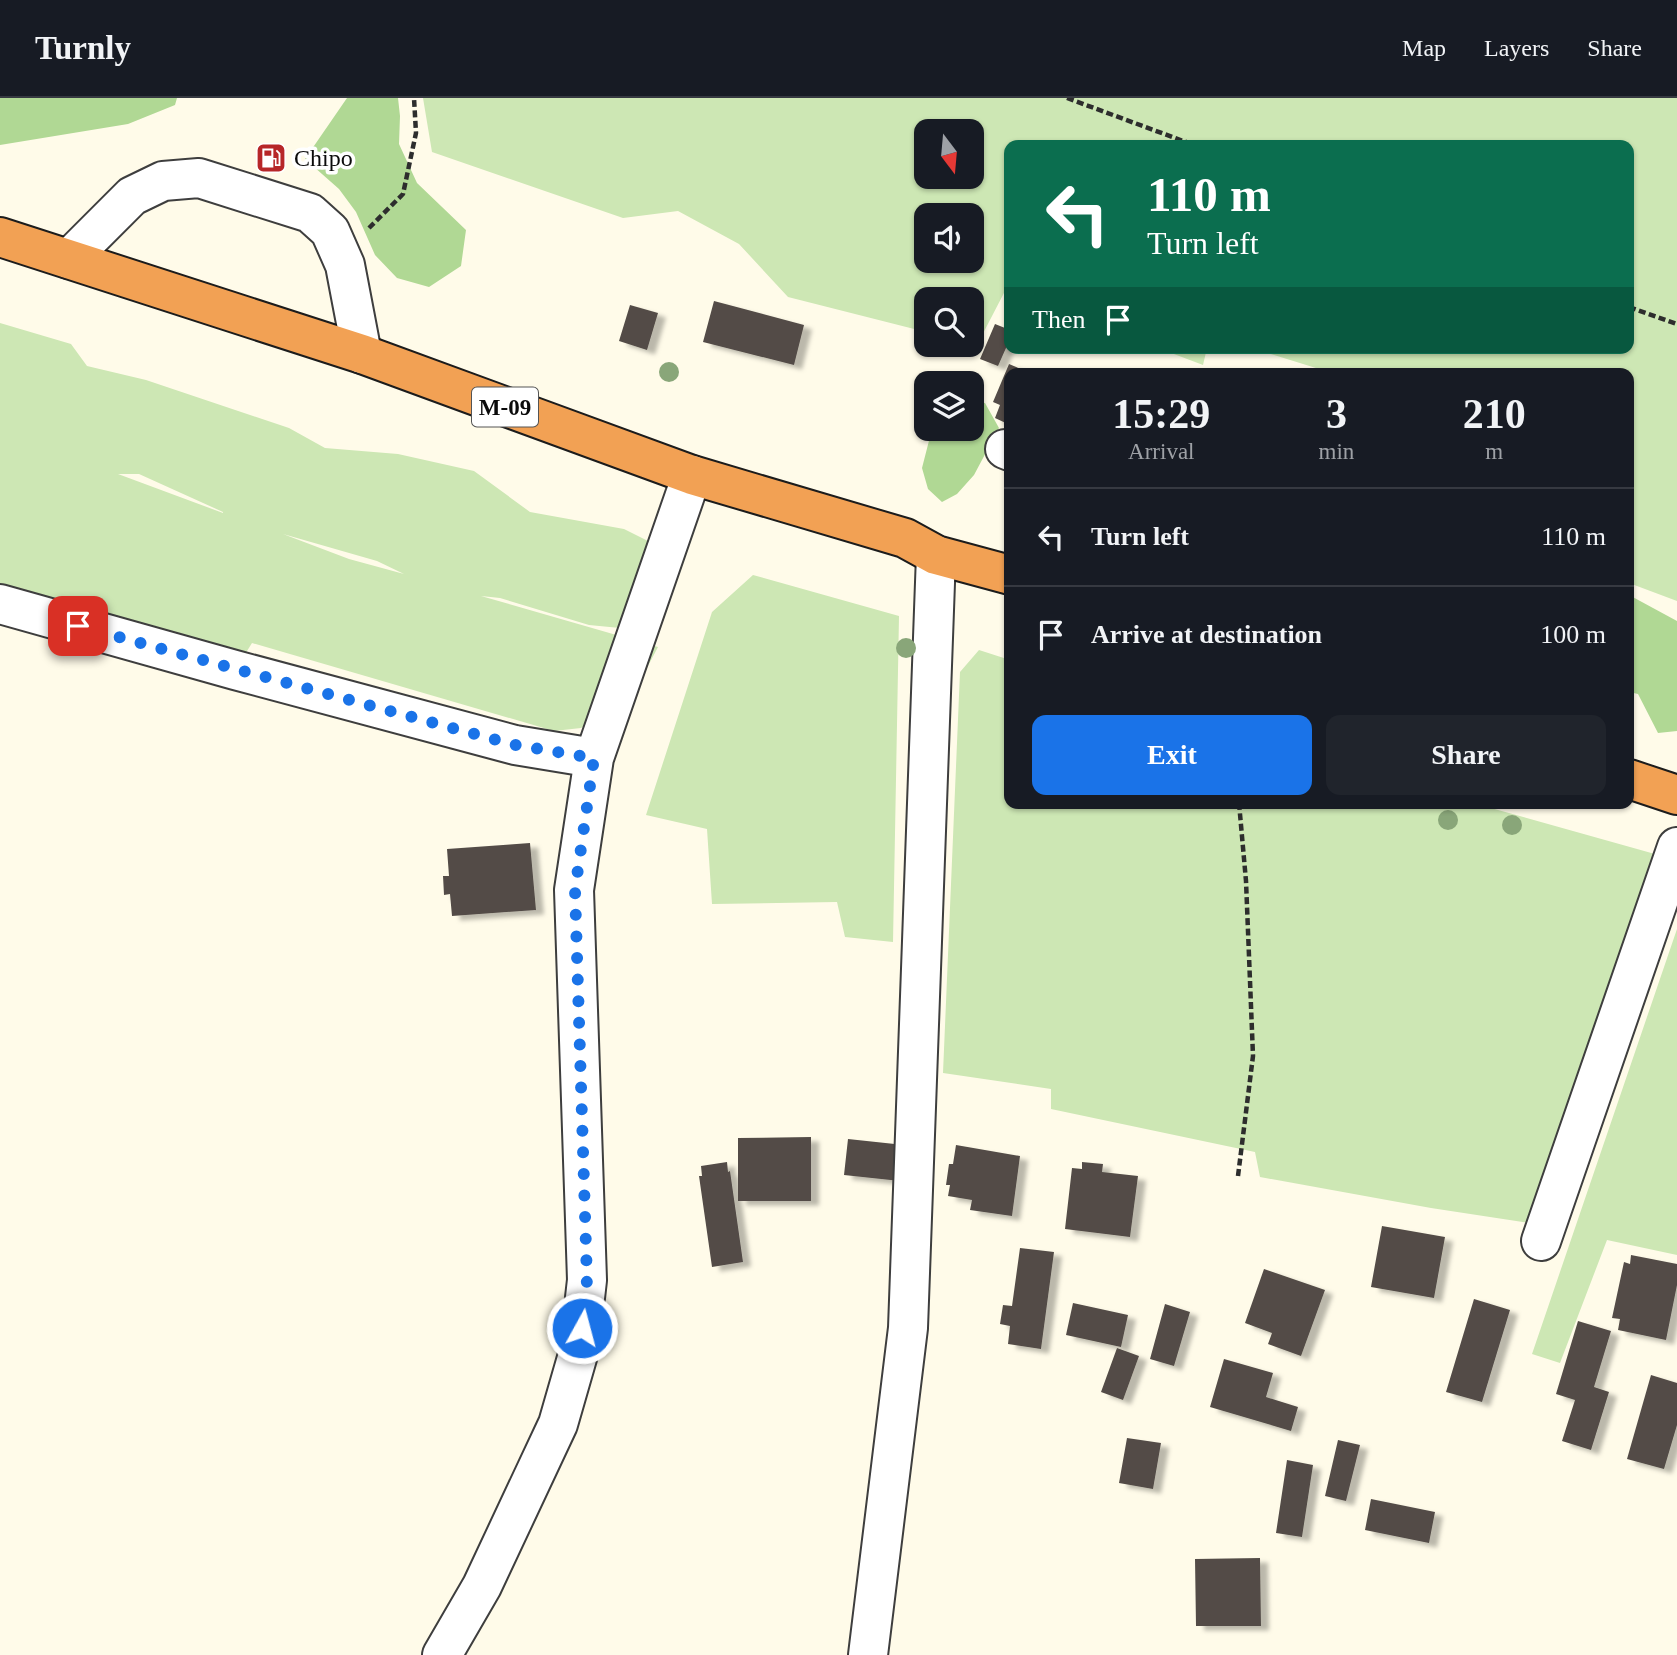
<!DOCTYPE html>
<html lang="en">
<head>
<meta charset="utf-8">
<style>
  :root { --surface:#171b24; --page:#20242c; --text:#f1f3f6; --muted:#9ea1a6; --line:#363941; --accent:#1a73e8 }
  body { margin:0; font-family:"Times New Roman",serif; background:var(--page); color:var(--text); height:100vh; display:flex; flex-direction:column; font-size:26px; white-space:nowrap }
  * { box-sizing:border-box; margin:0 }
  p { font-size:23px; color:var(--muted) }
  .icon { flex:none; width:38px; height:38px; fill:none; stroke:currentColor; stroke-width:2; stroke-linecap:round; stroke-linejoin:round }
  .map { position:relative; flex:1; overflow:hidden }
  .side { position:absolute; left:1004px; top:270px; width:630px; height:441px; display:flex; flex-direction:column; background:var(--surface); border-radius:14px; box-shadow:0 2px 5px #0004 }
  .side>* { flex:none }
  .banner { position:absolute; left:1004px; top:42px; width:630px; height:214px; border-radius:14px; box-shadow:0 2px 5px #0004; background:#0b6e4f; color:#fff; overflow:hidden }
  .needle { width:46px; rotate:164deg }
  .tools { position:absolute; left:914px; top:21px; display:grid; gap:14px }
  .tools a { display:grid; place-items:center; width:70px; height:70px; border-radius:14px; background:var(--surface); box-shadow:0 2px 5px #0004; font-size:35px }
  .pin { position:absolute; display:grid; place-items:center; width:60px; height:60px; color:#fff; margin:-30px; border-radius:14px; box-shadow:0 4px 10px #0006 }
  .me { position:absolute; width:77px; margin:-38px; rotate:7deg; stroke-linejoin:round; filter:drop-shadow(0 0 5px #0008) }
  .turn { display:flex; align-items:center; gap:24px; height:147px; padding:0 28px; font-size:32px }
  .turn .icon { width:91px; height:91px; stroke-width:2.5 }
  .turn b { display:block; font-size:49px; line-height:60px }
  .then { display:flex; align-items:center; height:66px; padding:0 28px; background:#0003; gap:14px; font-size:26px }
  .eta { display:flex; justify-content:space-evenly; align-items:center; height:119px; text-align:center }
  .eta b { font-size:42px; font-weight:700; line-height:49px }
  .button { display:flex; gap:14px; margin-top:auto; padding:14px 28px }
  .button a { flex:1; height:80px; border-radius:14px; background:var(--accent); color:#fff; font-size:28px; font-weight:700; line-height:80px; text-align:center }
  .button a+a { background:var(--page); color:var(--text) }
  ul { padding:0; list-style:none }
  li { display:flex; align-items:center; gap:21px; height:98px; padding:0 28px; border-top:2px solid var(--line) }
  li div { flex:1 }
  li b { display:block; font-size:26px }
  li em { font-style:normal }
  header { display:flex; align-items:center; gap:42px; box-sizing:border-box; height:98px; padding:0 35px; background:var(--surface); border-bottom:2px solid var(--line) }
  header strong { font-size:33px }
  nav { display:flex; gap:38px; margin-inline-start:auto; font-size:24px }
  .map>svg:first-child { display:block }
  .green { fill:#cde7b4; fill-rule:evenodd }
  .forest { fill:#b0d894 }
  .building { fill:#534c47; filter:url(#shadow) }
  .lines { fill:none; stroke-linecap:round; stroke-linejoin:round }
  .minor-casing { stroke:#3e3e3e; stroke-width:42 }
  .highway-casing { stroke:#1c1c1c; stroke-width:42 }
  .path { stroke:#2d2d2d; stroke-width:4.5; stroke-dasharray:7 3.5; stroke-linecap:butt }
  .minor { stroke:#fff; stroke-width:38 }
  .highway { stroke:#f2a154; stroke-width:38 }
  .tree { fill:#89a679 }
  .route { stroke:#1a73e8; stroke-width:12; stroke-dasharray:0 21.6 }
  .labels { text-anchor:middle; stroke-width:7; stroke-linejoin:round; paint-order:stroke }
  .shield { fill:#fff; stroke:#545454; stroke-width:2 }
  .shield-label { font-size:23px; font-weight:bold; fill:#0b0b0b }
  .poi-label { font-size:24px; fill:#0b0b0b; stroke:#fff; text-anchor:start }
</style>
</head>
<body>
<header>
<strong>Turnly</strong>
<nav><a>Map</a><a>Layers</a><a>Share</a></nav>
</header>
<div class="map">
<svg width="1677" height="1557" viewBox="0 0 1677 1557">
  <defs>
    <filter id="shadow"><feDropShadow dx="8" dy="4.5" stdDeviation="2" flood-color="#0004"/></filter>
  </defs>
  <rect width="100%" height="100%" fill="#fffbe9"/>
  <path class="green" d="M 423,0 L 1677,0 L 1677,503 L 1629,485 L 1629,275 L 1332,275 L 1251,250 L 1629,250 L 1629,47 L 1010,47 L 1010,194 L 1005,193 L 977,247 L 971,246 L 971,201 L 926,201 L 926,234 L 788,199 L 739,146 L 678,113 L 623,120 L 432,54 ZM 926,33 L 971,33 L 971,79 L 926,79 ZM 926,117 L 971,117 L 971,163 L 926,163 Z
    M 0,225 L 71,246 L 87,268 L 146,282 L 289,330 L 325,350 L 398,356 L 474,373 L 530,414 L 624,431 L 658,448 L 620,530 L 589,527 L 500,500 L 481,498 L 658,549 L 631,600 L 581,630 L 554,633 L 252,545 L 242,561 L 0,491 ZM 118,376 L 139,376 L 223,414 L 223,415 ZM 283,436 L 377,463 L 404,476 L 349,461 Z
    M 1158,250 L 1207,250 L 1203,267 Z
    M 753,477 L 899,518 L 893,844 L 845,839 L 837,804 L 712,806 L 707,731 L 646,717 L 712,514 Z
    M 979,552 L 1010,562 L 1010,705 L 1473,705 L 1662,758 L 1542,1127 L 1431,1110 L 1260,1079 L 1255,1054 L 1051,1011 L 1051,991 L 943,975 L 960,574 Z
    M 1677,831 L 1677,1157 L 1607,1142 L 1560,1265 L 1532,1256 Z"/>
  <path class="forest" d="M 0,0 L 177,0 L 175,7 L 128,26 L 0,47 Z
    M 347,0 L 398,0 L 400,18 L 399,46 L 417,85 L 466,132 L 461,168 L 429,189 L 397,180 L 375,157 L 356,114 L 339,91 L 305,61 Z
    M 971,303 L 985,305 L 999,330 L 974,377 L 957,396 L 942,404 L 928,391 L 922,370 L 932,331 L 971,331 Z
    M 1629,497 L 1677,523 L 1677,633 L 1658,635 L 1638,596 L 1629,594 Z"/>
  <path class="building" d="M 714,203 L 804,227 L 794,267 L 703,244 Z
    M 630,207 L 658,215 L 647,252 L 619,243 Z
    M 995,226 L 1010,232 L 1010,241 L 998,268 L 980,261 Z
    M 1009,266 L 1030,275 L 1010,275 L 1010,327 L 995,320 L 1000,307 L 993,304 Z
    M 530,745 L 536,812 L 452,818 L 450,796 L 444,797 L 443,778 L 449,778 L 447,751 Z
    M 811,1039 L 811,1103 L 738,1103 L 738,1040 Z
    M 848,1041 L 904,1047 L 900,1083 L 844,1077 Z
    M 956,1047 L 1020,1058 L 1012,1118 L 970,1112 L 972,1102 L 948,1098 L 950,1087 L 946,1087 L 949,1066 L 953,1066 Z
    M 727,1064 L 728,1074 L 730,1073 L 743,1164 L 712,1169 L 699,1078 L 702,1078 L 701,1068 Z
    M 1082,1064 L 1103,1066 L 1102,1074 L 1138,1078 L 1130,1139 L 1065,1131 L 1072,1070 L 1082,1071 Z
    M 1382,1128 L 1445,1139 L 1434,1200 L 1371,1189 Z
    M 1020,1150 L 1054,1154 L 1041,1251 L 1008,1246 L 1010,1228 L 1000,1226 L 1003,1207 L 1012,1208 Z
    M 1631,1157 L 1677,1166 L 1677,1187 L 1666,1242 L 1618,1232 L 1620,1221 L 1612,1220 L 1624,1164 L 1630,1166 Z
    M 1264,1171 L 1325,1192 L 1301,1258 L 1268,1246 L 1272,1235 L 1245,1225 Z
    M 1474,1201 L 1510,1212 L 1482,1304 L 1446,1294 Z
    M 1073,1205 L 1128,1217 L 1121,1249 L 1066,1237 Z
    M 1165,1206 L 1190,1214 L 1174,1268 L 1150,1261 Z
    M 1578,1223 L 1611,1233 L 1594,1289 L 1609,1294 L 1591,1352 L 1562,1343 L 1575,1302 L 1556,1296 Z
    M 1117,1250 L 1139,1258 L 1123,1302 L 1101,1294 Z
    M 1224,1261 L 1273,1275 L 1266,1299 L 1298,1309 L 1291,1333 L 1210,1309 Z
    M 1651,1277 L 1677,1285 L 1677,1327 L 1664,1371 L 1627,1361 Z
    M 1127,1340 L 1161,1345 L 1153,1391 L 1119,1385 Z
    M 1338,1342 L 1360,1347 L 1346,1403 L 1325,1398 Z
    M 1287,1362 L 1313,1367 L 1302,1439 L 1276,1435 Z
    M 1371,1401 L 1435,1414 L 1429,1445 L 1365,1432 Z
    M 1260,1460 L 1261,1528 L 1196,1528 L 1195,1461 Z"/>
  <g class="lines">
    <g class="minor-casing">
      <path id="minor" d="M 69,161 L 132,98 L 163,83 L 199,80 L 310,115 L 330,133 L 345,167 L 362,256
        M 1005,351 L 1010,353
        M 0,506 L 235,572 L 515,647 L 594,660
        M 1541,1143 L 1677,749
        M 442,1557 L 482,1488 L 558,1326 L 579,1253 L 587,1182 L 574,792 L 594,660 L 692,377
        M 868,1557 L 908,1230 L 936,457"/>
    </g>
    <g class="highway-casing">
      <path id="highway" d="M 0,139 L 362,256 L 692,377 L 905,440 L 936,457 L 1010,477
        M 1629,681 L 1677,697"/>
    </g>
    <path class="path" d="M 1067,0 L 1194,47
      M 369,130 L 403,96 L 416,35 L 414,0
      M 1629,209 L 1677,226
      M 1238,1078 L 1253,958 L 1246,783 L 1239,705"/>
    <use href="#minor" class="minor"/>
    <use href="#highway" class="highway"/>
  </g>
  <g class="tree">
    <circle cx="669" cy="274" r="10"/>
    <circle cx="906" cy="550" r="10"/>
    <circle cx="1448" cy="722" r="10"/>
    <circle cx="1512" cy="727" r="10"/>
  </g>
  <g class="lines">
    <path class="route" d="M 78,528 L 515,647 L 594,660 L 575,792 L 587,1182 L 582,1230"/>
  </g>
  <defs>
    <g id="fuel-square" transform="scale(1.575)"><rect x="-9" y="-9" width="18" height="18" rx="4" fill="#b72628" stroke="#fff"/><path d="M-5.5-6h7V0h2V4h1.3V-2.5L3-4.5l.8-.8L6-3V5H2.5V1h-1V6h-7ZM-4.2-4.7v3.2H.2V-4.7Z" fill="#fff"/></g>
  </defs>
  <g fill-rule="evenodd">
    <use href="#fuel-square" x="271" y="60"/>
  </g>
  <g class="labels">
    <rect class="shield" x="472" y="289.5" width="66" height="39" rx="5"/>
    <g class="shield-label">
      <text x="505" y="317">М-09</text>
    </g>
    <g class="poi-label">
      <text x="294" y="68">Chipo</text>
    </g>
  </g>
</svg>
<div class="tools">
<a><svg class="needle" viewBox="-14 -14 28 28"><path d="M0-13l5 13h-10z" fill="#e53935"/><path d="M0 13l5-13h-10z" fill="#9ea1a6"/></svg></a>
<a><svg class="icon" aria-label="sound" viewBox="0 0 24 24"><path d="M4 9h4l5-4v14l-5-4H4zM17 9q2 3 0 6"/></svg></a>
<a><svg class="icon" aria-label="search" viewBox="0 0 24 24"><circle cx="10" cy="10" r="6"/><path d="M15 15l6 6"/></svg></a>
<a><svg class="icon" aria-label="layers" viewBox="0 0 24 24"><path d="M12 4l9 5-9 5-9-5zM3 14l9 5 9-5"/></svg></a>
</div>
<div class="pin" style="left:78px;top:528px;background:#d93025"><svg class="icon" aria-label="arrive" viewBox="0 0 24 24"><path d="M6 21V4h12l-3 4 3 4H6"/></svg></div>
<svg class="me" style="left:582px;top:1230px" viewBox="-20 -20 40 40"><circle r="17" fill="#1a73e8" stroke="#fff" stroke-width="3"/><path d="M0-11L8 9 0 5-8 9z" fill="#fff"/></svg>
<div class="banner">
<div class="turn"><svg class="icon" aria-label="left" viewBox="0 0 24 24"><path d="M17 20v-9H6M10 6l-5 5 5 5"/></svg><div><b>110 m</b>Turn left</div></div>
<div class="then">Then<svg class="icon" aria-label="arrive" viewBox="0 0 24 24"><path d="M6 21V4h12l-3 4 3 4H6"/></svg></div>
</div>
<section class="side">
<div class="eta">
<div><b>15:29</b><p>Arrival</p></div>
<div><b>3</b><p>min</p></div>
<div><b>210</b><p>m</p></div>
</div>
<ul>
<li><svg class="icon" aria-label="left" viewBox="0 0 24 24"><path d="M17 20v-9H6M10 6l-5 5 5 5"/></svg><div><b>Turn left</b></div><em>110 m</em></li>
<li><svg class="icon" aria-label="arrive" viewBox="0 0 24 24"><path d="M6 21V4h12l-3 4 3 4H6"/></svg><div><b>Arrive at destination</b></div><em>100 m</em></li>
</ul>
<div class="button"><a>Exit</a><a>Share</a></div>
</section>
</div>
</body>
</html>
